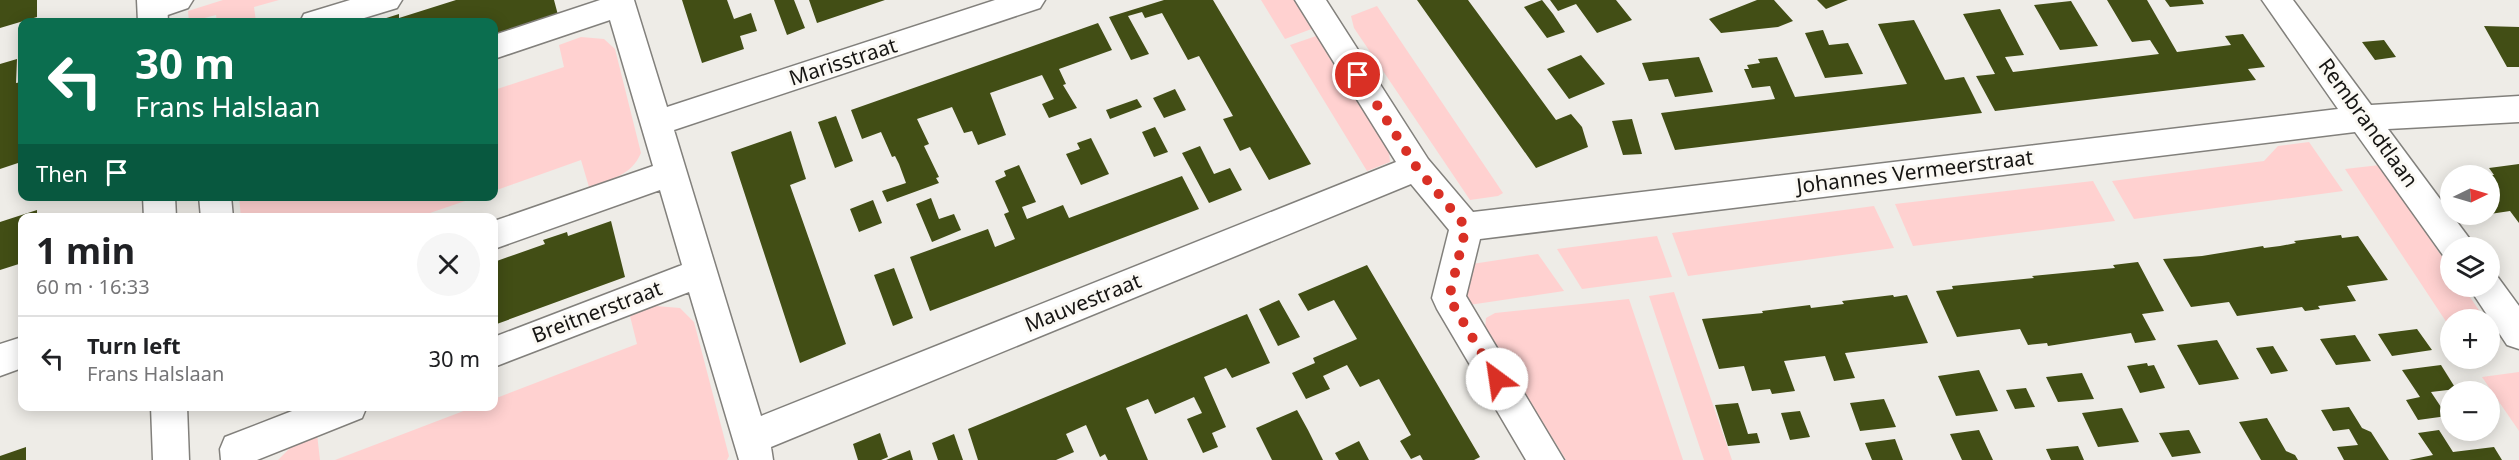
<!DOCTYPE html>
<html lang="en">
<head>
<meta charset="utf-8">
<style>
  :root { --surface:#fff; --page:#f6f6f6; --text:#202124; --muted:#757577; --line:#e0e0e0 }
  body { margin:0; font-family:"Noto Sans",sans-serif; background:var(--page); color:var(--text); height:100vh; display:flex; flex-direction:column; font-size:22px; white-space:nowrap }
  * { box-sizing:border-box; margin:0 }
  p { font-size:20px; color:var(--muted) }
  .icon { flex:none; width:33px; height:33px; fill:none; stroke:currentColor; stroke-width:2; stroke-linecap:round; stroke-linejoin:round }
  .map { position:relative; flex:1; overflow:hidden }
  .drawer { position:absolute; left:18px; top:213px; width:480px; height:198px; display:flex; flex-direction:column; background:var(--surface); border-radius:12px; box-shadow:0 3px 15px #0003 }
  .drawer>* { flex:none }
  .guide { position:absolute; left:18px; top:18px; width:480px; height:183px; border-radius:12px; box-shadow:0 3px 15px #0003; background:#0b6e4f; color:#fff; overflow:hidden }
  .needle { width:39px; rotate:85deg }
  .fabs { position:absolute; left:2440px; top:165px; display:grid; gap:12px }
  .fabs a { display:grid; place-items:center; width:60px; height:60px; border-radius:50%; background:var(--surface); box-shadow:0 3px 15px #0003; font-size:30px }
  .pin { position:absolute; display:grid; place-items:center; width:51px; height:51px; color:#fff; margin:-26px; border:3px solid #fff; border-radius:50%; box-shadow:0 2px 6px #0007 }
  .me { position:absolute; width:66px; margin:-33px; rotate:329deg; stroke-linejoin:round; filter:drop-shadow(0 0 4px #0008) }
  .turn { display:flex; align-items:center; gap:21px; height:126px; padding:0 18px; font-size:27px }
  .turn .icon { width:78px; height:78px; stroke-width:2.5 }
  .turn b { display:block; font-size:42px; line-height:51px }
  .then { display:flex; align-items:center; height:57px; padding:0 18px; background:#0003; gap:12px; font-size:22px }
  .round { display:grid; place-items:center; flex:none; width:63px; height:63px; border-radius:32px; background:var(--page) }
  .headline { display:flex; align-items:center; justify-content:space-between; height:102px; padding:0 18px }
  h1 { font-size:36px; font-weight:700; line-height:45px }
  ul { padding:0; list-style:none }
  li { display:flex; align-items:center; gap:18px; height:84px; padding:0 18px; border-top:2px solid var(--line) }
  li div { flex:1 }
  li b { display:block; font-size:22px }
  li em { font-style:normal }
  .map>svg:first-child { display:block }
  .green { fill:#ffd1d0 }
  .building { fill:#424e15 }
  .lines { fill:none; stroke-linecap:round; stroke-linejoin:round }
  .street-casing { stroke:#82807c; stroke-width:3 }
  .secondary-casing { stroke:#82807c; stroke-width:3 }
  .street { fill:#fff; fill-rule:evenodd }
  .secondary { fill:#fff; fill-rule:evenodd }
  .route { stroke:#d93025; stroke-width:10; stroke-dasharray:0 18 }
  .labels { text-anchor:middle; stroke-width:6; stroke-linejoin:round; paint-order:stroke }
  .street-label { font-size:21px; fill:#161513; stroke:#fbf9f4 }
</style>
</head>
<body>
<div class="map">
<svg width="2519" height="460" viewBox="0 0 2519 460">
  <rect width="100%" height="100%" fill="#eeece7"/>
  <path class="green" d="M 223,0 L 279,0 L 254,7 L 256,22 L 217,22 L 216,15 L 189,22 L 188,11 Z
    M 1261,0 L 1296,0 L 1314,28 L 1285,39 Z
    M 1377,6 L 1503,193 L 1498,196 L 1470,200 L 1354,28 L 1351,16 Z
    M 1319,35 L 1388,142 L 1390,162 L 1367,171 L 1290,45 Z
    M 581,37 L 604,39 L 615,49 L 641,153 C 631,176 611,179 589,187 L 581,160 L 494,191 L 494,90 L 564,67 L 559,45 Z
    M 2309,142 L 2343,191 L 2134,219 L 2112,181 L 2264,161 L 2278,146 Z
    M 2380,165 L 2451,270 L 2451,286 L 2463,287 L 2485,319 L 2451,320 L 2451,329 L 2345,169 Z
    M 2093,181 L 2115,221 L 1913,246 L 1895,204 Z
    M 239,197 L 239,196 L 477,197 L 418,217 L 241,217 Z
    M 1874,206 L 1894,248 L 1688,276 L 1672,233 Z
    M 1657,236 L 1672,277 L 1582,289 L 1557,249 Z
    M 1538,254 L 1564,291 L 1469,305 L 1462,296 L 1472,264 Z
    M 1674,292 L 1732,460 L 1704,460 L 1649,296 Z
    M 1629,299 L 1683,460 L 1566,460 L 1485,329 L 1486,318 L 1495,313 Z
    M 655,306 L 680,308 L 694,322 L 729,456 L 727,460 L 335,460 L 474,407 L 494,406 L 494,399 L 637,344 L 630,316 Z
    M 2519,372 L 2519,431 L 2482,377 Z
    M 317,434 L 320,460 L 278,460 L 295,443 Z"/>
  <path class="building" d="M 0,0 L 37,0 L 37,17 L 0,28 Z
    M 456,0 L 554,0 L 558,15 L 494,35 L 494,22 L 380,22 L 380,20 L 399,14 L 399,18 Z
    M 682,0 L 727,0 L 734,19 L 751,13 L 757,31 L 740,36 L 744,49 L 702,63 Z
    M 774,0 L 794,0 L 805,28 L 787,35 Z
    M 809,0 L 885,0 L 817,23 Z
    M 1164,0 L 1213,0 L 1311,164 L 1269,180 L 1250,147 L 1240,151 L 1223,119 L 1233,116 L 1199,56 L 1188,60 L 1162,13 L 1145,18 L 1142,12 L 1128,16 L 1149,54 L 1131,60 L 1109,17 Z
    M 1417,0 L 1468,0 L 1556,120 L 1571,114 L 1582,127 L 1588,147 L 1536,168 Z
    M 1542,0 L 1553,14 L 1565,32 L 1547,38 L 1524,7 Z
    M 1550,0 L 1616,0 L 1632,20 L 1597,33 L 1576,4 L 1558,11 Z
    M 1757,0 L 1774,0 L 1793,21 L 1778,27 L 1721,33 L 1709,19 Z
    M 1817,0 L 1848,0 L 1826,9 Z
    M 2107,0 L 2147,0 L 2177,52 L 2231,45 L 2225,36 L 2243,34 L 2265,67 L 2248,69 L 2256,80 L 1995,111 L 1976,76 L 1995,74 L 1963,14 L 2000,9 L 2024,55 L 2005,57 L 2013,72 L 2159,54 L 2150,40 L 2132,42 Z
    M 2165,0 L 2202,0 L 2204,4 L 2170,7 Z
    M 2071,1 L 2098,46 L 2060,50 L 2034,5 Z
    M 1914,20 L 1945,80 L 1964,77 L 1982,113 L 1675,150 L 1661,113 L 1775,99 L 1770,86 L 1752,88 L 1744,69 L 1749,69 L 1747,65 L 1760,63 L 1758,59 L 1777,57 L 1795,97 L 1907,84 L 1878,24 Z
    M 1098,23 L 1112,50 L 1059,69 L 1066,84 L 1063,85 L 1077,108 L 1049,118 L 1042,104 L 1054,99 L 1042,75 L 990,93 L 1006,135 L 978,145 L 972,131 L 964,133 L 952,107 L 917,119 L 929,144 L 924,146 L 939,177 L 936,178 L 939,183 L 887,202 L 882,191 L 906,183 L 899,164 L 895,156 L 892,157 L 881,132 L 862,139 L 851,110 Z
    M 2484,26 L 2519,27 L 2519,67 L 2507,67 Z
    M 1823,30 L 1829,45 L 1848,43 L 1863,74 L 1825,78 L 1805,33 Z
    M 2384,40 L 2396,57 L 2375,60 L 2362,42 Z
    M 1581,55 L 1605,84 L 1569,99 L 1547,69 Z
    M 1699,57 L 1713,92 L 1675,97 L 1668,79 L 1649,81 L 1642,63 Z
    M 17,59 L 16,83 L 22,82 L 22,142 L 18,144 L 18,163 L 0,169 L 0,64 Z
    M 1175,89 L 1186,110 L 1164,118 L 1153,98 Z
    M 1137,99 L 1142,107 L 1110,119 L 1106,110 Z
    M 836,116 L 853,161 L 835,168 L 818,122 Z
    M 1632,119 L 1642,154 L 1623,155 L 1612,121 Z
    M 1155,127 L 1168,152 L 1154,157 L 1142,132 Z
    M 791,131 L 806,179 L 790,185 L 846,344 L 800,363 L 731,152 Z
    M 1091,138 L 1109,174 L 1081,185 L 1066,154 L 1080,149 L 1077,143 Z
    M 1200,146 L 1214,174 L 1230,168 L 1242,190 L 1209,203 L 1182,153 Z
    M 2519,164 L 2519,223 L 2510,211 L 2490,214 L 2490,175 L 2494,175 L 2489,168 Z
    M 1019,165 L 1036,202 L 1022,207 L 1027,219 L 1063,205 L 1069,218 L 1182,176 L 1199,209 L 930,311 L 910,257 L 988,229 L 995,247 L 1015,239 L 1004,214 L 1009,212 L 995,181 L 1006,176 L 1004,171 Z
    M 931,198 L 939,219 L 954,214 L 961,230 L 932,242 L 916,204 Z
    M 873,200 L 882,223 L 859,232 L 850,209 Z
    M 37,210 L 37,218 L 22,218 L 22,263 L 0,270 L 0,222 Z
    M 611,221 L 625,277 L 494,325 L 494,262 L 545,244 L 543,240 L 567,232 L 568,236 Z
    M 2341,235 L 2342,238 L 2358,236 L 2388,280 L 2347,286 L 2356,301 L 2318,306 L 2320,309 L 2305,311 L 2302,307 L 2237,316 L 2229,302 L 2191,307 L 2163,259 L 2202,256 L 2263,246 L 2264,248 L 2280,246 L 2296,243 L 2294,241 Z
    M 2138,262 L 2164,311 L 2142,314 L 2156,340 L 2135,343 L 2131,333 L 2048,346 L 2047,343 L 2028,345 L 2020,329 L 1957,337 L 1936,291 L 1953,289 L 1952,286 L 2034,278 L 2032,276 L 2115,268 L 2113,265 Z
    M 1367,265 L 1410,338 L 1480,457 L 1474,460 L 1423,460 L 1420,455 L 1411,459 L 1400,441 L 1411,435 L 1379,379 L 1360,387 L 1347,365 L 1323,376 L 1330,389 L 1306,399 L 1292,373 L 1315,363 L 1313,358 L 1357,339 L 1334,300 L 1308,311 L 1298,294 Z
    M 894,268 L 913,318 L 893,326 L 874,275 Z
    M 1893,295 L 1894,297 L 1907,295 L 1928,343 L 1845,353 L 1855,378 L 1834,381 L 1825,356 L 1784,361 L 1795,391 L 1772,394 L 1770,389 L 1752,391 L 1744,366 L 1719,369 L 1702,319 L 1763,313 L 1762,311 L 1810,305 L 1811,308 L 1827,306 L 1844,304 L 1842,301 Z
    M 1279,300 L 1300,337 L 1278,346 L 1259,309 Z
    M 1247,314 L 1270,363 L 1232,378 L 1226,368 L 1204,377 L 1226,427 L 1212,433 L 1218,447 L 1203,453 L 1187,419 L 1202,413 L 1194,397 L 1155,414 L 1148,399 L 1126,408 L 1148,460 L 1108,460 L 1105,454 L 1100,457 L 1086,425 L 1066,434 L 1074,452 L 1056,460 L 978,460 L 968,429 Z
    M 2417,329 L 2432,350 L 2392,356 L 2378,334 Z
    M 2355,335 L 2371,361 L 2336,365 L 2320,339 Z
    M 2217,340 L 2239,379 L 2199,385 L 2177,345 Z
    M 2273,346 L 2288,371 L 2271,374 L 2256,348 Z
    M 2147,363 L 2148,366 L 2154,365 L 2165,388 L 2140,393 L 2127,366 Z
    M 2441,365 L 2456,389 L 2431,392 L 2447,416 L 2418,420 L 2406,400 L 2420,397 L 2402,370 Z
    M 1979,370 L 1998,411 L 1956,416 L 1938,376 Z
    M 2082,373 L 2094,399 L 2058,402 L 2046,377 Z
    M 2026,388 L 2035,407 L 2015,409 L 2006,390 Z
    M 1884,399 L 1896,427 L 1860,431 L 1850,403 Z
    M 1738,403 L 1748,434 L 1757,433 L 1760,443 L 1728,446 L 1715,405 Z
    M 2349,407 L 2362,428 L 2371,432 L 2389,460 L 2344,460 L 2337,447 L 2358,445 L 2349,429 L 2333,431 L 2321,410 Z
    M 2122,408 L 2139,442 L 2098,447 L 2082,413 Z
    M 1297,410 L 1308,430 L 1323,460 L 1272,460 L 1256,428 Z
    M 1800,411 L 1810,437 L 1790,440 L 1781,413 Z
    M 2267,418 L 2286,451 L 2295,455 L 2298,460 L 2261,460 L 2239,422 Z
    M 1979,430 L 1993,460 L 1962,460 L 1950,434 Z
    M 2189,430 L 2201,453 L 2172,457 L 2159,433 Z
    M 2439,430 L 2453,452 L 2494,447 L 2502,460 L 2409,460 L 2433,455 L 2418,433 Z
    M 880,433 L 888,457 L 881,460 L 858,460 L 853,444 Z
    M 954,434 L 963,460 L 938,460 L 932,443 Z
    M 1895,439 L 1903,460 L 1872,460 L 1865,443 Z
    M 1359,441 L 1369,460 L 1339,460 L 1335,453 Z
    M 2078,446 L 2084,460 L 2051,460 L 2046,449 Z
    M 26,447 L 26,460 L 0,460 L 0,456 Z
    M 910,450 L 913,460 L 886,460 Z"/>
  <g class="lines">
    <g class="street-casing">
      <path id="street" d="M 145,0 L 193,0 L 188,8 L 153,20 L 142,17 L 138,9 Z
        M 350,0 L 402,0 L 397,8 L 351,22 L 300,22 L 304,14 Z
        M 600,0 L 634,0 L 667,107 L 995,0 L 1045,0 L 1040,8 L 674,130 L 761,416 L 1396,162 L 1295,0 L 1326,0 L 1428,159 L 1473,212 L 2338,109 L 2262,0 L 2293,0 L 2371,105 L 2519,96 L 2519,122 L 2388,129 L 2469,238 L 2473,248 L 2451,248 L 2451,260 L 2445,258 L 2355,132 L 1480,239 L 1466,296 L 1564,460 L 1526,460 L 1437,309 L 1432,298 L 1449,230 L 1411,184 L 771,447 L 773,460 L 739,460 L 689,292 L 494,367 L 494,337 L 682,265 L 660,190 L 494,249 L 494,221 L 653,166 L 610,20 L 494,59 L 494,35 Z
        M 199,196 L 231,196 L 233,218 L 201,218 Z
        M 2490,273 L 2497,276 L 2519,306 L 2519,349 L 2507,345 L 2468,286 L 2490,286 Z
        M 22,337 L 22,368 L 0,376 L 0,344 Z
        M 305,406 L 367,406 L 362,418 L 257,460 L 221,460 L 220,449 L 225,437 Z"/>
    </g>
    <g class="secondary-casing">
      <path id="secondary" d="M 137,0 L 167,0 L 168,22 L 138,22 Z
        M 143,196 L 175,196 L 176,218 L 144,218 Z
        M 151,406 L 187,406 L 189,460 L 153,460 Z"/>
    </g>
    <use href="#street" class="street"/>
    <use href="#secondary" class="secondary"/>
  </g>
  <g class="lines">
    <path class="route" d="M 1358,75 L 1417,168 L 1466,227 L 1449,298 L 1497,379"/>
  </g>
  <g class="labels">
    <g class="street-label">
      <text transform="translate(843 62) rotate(-18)" y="7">Marisstraat</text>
      <text transform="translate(2368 123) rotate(54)" y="7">Rembrandtlaan</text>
      <text transform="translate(1915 172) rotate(-7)" y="7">Johannes Vermeerstraat</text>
      <text transform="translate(1083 303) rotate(-22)" y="7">Mauvestraat</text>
      <text transform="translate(597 312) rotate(-21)" y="7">Breitnerstraat</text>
    </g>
  </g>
</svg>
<div class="fabs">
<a><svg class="needle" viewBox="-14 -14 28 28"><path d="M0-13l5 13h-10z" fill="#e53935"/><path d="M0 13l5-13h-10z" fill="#757577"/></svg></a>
<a><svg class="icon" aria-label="layers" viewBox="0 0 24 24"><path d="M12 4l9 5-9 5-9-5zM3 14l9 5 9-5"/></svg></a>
<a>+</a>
<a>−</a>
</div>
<div class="pin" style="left:1358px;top:75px;background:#d93025"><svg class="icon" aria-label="arrive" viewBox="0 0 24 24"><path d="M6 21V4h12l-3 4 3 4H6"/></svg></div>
<svg class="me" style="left:1497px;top:379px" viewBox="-20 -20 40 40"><circle r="19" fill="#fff"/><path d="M0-13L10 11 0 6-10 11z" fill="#d93025"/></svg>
<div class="guide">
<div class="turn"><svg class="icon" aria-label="left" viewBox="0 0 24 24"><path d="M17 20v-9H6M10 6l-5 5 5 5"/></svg><div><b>30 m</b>Frans Halslaan</div></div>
<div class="then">Then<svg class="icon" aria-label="arrive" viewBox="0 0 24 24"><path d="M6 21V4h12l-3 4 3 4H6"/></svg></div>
</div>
<section class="drawer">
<div class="headline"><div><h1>1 min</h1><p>60 m · 16:33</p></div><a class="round"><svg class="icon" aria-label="close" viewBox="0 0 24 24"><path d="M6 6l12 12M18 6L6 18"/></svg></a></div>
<ul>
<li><svg class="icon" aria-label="left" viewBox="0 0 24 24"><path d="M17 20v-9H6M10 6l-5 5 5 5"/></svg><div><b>Turn left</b><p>Frans Halslaan</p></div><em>30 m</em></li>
</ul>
</section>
</div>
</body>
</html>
